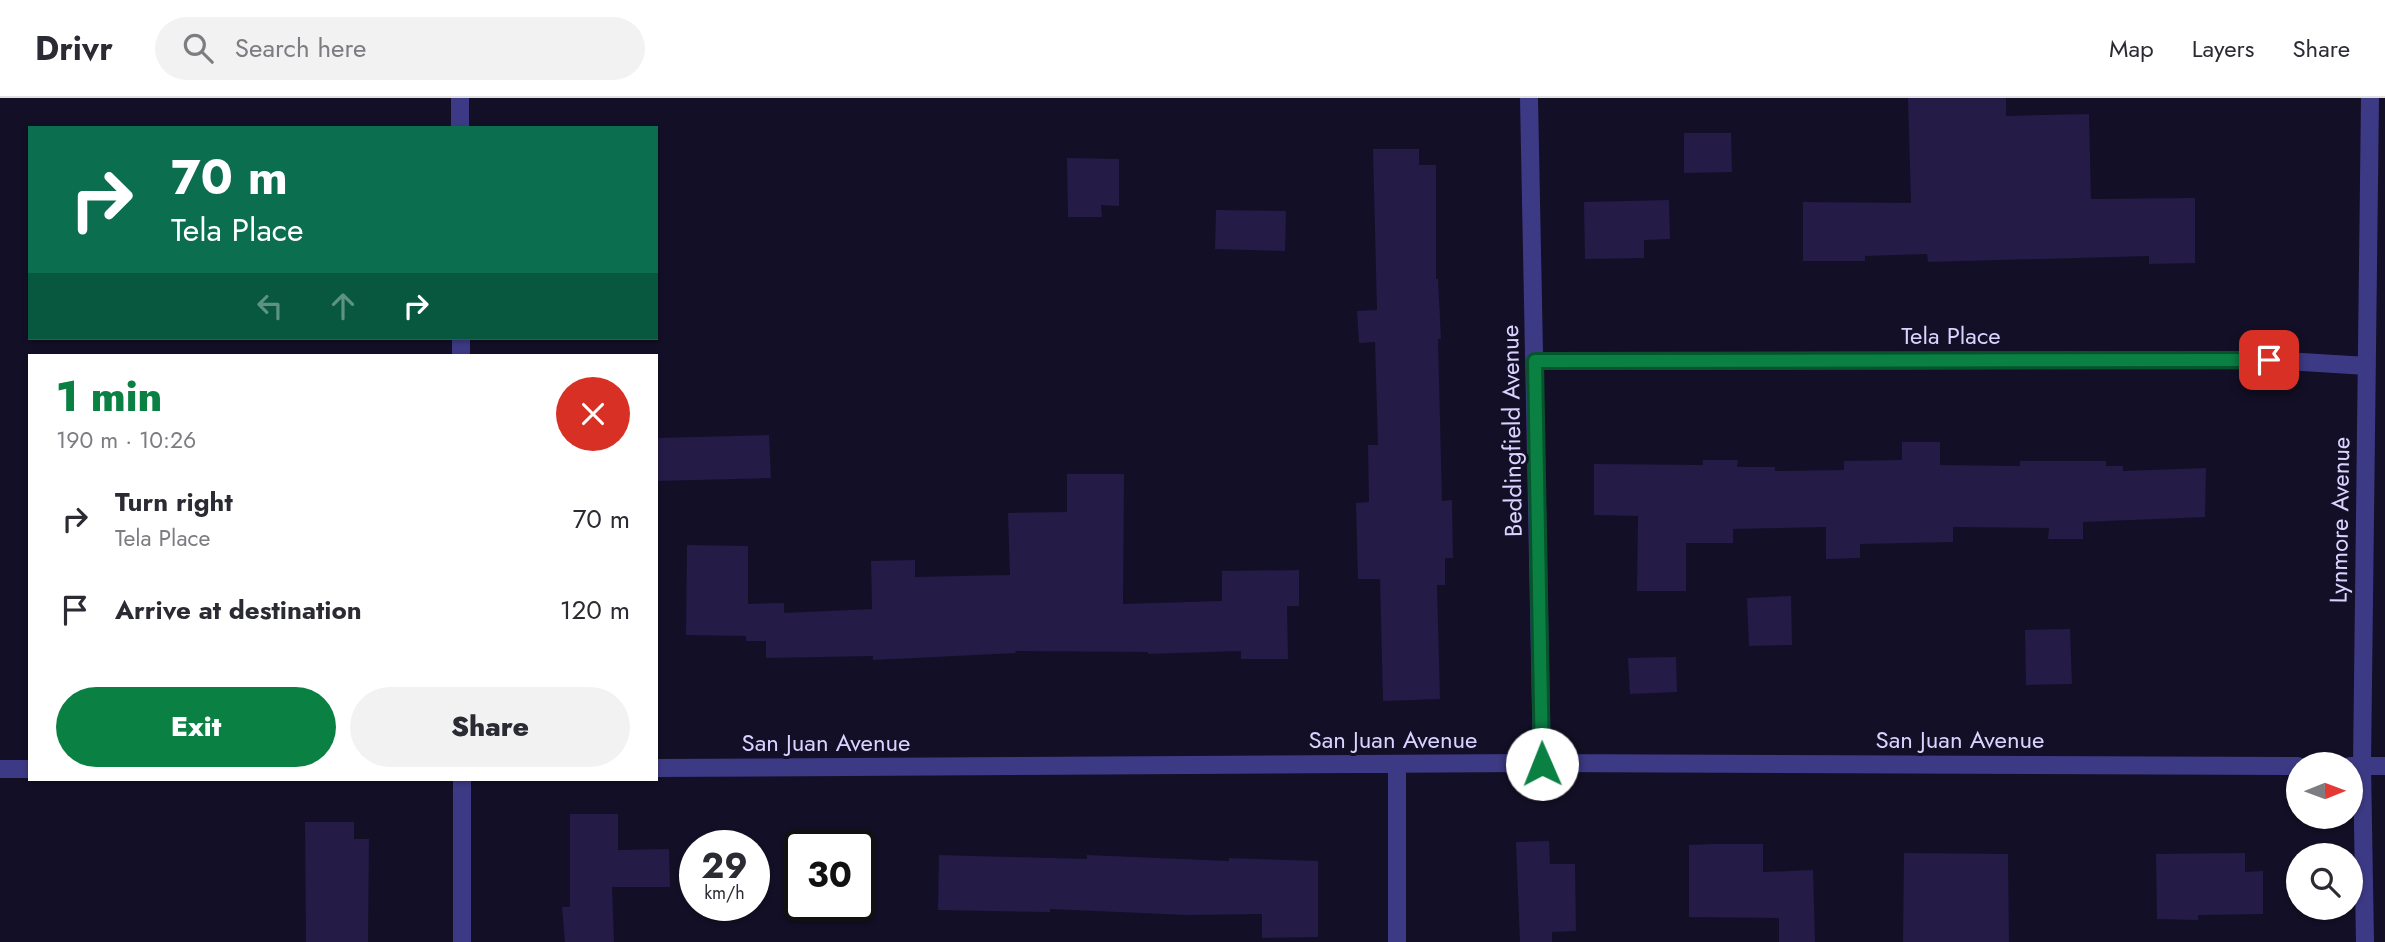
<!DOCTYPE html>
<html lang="en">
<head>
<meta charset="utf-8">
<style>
  :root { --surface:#fff; --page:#f2f2f3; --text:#2b2b33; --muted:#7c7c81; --line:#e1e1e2; --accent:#0b8043 }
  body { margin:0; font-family:Jost,sans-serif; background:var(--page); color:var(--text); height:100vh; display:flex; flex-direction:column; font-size:26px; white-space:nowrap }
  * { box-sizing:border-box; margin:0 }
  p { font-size:23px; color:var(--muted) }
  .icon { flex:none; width:38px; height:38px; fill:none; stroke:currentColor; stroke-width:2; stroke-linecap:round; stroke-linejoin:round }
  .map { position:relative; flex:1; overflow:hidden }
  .drawer { position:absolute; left:28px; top:256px; width:630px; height:427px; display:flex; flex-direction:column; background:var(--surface); border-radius:0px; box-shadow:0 2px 5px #0004 }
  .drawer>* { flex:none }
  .hud { position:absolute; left:28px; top:28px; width:630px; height:214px; border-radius:0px; box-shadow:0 2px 5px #0004; background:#0b6e4f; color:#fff; overflow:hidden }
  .needle { width:46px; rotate:89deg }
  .controls { position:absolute; left:2286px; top:654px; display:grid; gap:14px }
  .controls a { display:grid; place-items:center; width:77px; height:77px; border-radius:50%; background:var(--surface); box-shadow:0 2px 5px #0004; font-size:35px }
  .speed { position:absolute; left:679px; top:732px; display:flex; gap:14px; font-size:35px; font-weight:700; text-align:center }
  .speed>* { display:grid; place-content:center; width:91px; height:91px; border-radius:50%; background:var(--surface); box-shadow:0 2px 5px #0004; line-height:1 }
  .speed small { font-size:18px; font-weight:400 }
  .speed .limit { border:4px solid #111; border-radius:10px; background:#fff; color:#111 }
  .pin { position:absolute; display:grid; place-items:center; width:60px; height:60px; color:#fff; margin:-30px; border-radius:14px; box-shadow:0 4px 10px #0006 }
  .me { position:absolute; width:77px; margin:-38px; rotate:359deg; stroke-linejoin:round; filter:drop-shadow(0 0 5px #0008) }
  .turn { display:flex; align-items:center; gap:24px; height:147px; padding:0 28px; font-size:32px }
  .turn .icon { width:91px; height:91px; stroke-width:2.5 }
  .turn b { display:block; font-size:49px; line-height:60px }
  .lanes { display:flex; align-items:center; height:66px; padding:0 28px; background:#0003; justify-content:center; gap:35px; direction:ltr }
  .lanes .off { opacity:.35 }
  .round { display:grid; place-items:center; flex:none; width:74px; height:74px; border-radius:37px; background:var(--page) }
  .overview { display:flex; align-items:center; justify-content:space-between; height:119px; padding:0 28px }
  h1 { font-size:42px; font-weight:800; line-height:52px; color:var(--accent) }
  .action { display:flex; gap:14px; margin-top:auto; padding:14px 28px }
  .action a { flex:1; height:80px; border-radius:42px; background:var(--accent); color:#fff; font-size:28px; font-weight:800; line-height:80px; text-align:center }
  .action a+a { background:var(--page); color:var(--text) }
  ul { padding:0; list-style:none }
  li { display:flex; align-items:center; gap:21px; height:91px; padding:0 28px }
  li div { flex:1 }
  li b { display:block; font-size:26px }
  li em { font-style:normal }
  header { display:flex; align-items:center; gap:42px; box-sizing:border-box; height:98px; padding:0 35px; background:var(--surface); border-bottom:2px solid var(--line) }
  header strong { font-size:33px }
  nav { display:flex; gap:38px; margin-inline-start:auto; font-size:24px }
  .search { width:490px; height:63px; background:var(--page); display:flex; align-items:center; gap:18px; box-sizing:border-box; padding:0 24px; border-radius:38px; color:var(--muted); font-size:26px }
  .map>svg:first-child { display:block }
  .building { fill:#241b47 }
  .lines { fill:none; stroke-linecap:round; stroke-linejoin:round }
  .street { stroke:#3d3a85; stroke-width:18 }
  .route-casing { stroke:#07532c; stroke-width:18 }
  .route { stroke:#0b8043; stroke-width:12 }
  .labels { text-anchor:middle; stroke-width:6; stroke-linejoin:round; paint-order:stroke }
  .street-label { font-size:24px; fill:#d9d4ff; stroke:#130f26 }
</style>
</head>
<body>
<header>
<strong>Drivr</strong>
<div class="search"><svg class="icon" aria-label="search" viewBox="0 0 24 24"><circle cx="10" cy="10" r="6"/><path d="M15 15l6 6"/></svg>Search here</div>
<nav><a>Map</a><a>Layers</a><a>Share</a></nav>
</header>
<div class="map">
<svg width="2385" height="844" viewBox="0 0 2385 844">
  <rect width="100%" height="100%" fill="#130f26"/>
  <path class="building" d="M 1908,0 L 2006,0 L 2006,18 L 2089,16 L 2091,101 L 2195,100 L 2195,165 L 2149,166 L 2149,158 L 1928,164 L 1927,156 L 1865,158 L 1865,163 L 1803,163 L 1803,104 L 1911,105 Z
    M 1684,35 L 1731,35 L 1732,74 L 1684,75 Z
    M 1373,51 L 1419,51 L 1419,67 L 1436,67 L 1436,181 L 1438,181 L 1441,241 L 1438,241 L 1442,403 L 1452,402 L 1453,460 L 1445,460 L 1445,487 L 1437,487 L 1440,601 L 1383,603 L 1380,481 L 1358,481 L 1356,405 L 1369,404 L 1368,347 L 1378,347 L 1375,244 L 1359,245 L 1357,213 L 1377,212 Z
    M 1067,60 L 1119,61 L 1119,108 L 1101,107 L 1102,119 L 1068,119 Z
    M 1669,102 L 1670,141 L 1644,142 L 1644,160 L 1585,161 L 1584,104 Z
    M 1216,112 L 1286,113 L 1285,153 L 1215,151 Z
    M 769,337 L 771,380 L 656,383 L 656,340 Z
    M 1902,344 L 1940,344 L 1940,367 L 2020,368 L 2020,363 L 2106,363 L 2106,368 L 2123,368 L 2123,373 L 2206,370 L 2205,419 L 2083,424 L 2083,441 L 2048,441 L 2049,430 L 1953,429 L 1953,444 L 1860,446 L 1860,460 L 1826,461 L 1826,429 L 1733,431 L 1733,445 L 1686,445 L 1686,493 L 1637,493 L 1638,418 L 1594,417 L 1594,366 L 1703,367 L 1703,362 L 1738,362 L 1737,369 L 1775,369 L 1775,373 L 1844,372 L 1844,363 L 1902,362 Z
    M 1067,376 L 1124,376 L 1123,506 L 1222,503 L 1222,473 L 1299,472 L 1299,508 L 1287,508 L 1288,561 L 1241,561 L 1241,553 L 1148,556 L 1148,554 L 1015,553 L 1016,555 L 873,562 L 873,558 L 766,560 L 766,543 L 746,543 L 746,538 L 686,537 L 687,447 L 748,448 L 748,506 L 784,505 L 784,515 L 872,511 L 871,463 L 915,462 L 915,479 L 1010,477 L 1008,415 L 1067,414 Z
    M 1791,498 L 1792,547 L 1749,548 L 1747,500 Z
    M 2070,531 L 2072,586 L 2026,587 L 2025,532 Z
    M 1676,559 L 1677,594 L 1630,596 L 1628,560 Z
    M 570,716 L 618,716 L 618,752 L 669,751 L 670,789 L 612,789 L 614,844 L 565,844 L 562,809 L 570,809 Z
    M 305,724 L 354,724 L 354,741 L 369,741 L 368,844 L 306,844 Z
    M 1549,743 L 1550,766 L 1575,766 L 1576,833 L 1552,834 L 1552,844 L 1520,844 L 1516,744 Z
    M 1713,746 L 1763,746 L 1763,774 L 1813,772 L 1815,844 L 1779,844 L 1779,820 L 1689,819 L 1689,747 Z
    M 1904,755 L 2008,756 L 2009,844 L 1903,844 Z
    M 2245,755 L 2245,774 L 2263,773 L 2263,816 L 2198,817 L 2198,822 L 2157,821 L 2156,756 Z
    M 939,757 L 1087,761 L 1087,757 L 1229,763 L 1229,760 L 1318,763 L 1318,839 L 1262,840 L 1262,816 L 1188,817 L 1050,811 L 1050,814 L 938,812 Z"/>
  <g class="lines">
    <path class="street" d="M 460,0 L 460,30
      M 1529,0 L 1542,665
      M 461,240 L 461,257
      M 1536,263 L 2269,262 L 2367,268
      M 2350,668 L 2385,668
      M 656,670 L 1542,665 L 2298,668
      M 0,671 L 30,671
      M 462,681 L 462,844
      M 1397,844 L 1397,667
      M 2365,844 L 2362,668 L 2370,0"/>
  </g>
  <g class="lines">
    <g class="route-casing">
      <path id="route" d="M 1542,666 L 1535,263 L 2269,262"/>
    </g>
    <use href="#route" class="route"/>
  </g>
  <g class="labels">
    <g class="street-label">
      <text x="1951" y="246">Tela Place</text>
      <text transform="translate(1512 333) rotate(-91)" y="8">Beddingfield Avenue</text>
      <text transform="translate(2340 422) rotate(-89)" y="8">Lynmore Avenue</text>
      <text x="1393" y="650">San Juan Avenue</text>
      <text x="1960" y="650">San Juan Avenue</text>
      <text x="826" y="653">San Juan Avenue</text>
    </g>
  </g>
</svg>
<div class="controls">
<a><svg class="needle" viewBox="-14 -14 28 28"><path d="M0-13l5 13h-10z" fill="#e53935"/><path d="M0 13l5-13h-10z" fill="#7c7c81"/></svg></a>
<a><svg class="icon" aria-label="search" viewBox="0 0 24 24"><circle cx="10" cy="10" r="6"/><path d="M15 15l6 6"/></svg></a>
</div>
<div class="speed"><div>29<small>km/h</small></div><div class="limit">30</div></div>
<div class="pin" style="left:2269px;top:262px;background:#d93025"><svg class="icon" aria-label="arrive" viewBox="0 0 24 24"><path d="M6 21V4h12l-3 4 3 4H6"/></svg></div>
<svg class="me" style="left:1542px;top:666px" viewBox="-20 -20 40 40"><circle r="19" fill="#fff"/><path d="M0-13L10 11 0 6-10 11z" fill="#0b8043"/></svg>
<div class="hud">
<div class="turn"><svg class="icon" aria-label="right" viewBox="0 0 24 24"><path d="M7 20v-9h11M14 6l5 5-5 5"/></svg><div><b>70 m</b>Tela Place</div></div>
<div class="lanes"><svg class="icon off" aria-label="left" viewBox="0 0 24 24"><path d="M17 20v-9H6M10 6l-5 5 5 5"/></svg><svg class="icon off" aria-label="ahead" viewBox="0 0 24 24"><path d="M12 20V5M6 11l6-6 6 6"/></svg><svg class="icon" aria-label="right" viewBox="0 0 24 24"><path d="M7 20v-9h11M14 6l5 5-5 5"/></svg></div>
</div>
<section class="drawer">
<div class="overview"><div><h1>1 min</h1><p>190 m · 10:26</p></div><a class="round" style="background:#d93025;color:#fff"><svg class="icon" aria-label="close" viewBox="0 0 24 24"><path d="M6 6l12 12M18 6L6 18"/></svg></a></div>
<ul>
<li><svg class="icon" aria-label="right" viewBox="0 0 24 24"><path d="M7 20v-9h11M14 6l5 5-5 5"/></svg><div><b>Turn right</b><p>Tela Place</p></div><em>70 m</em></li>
<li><svg class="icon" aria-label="arrive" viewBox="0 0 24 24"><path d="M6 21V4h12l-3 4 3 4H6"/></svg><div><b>Arrive at destination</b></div><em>120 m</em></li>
</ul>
<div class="action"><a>Exit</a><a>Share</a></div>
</section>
</div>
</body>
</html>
